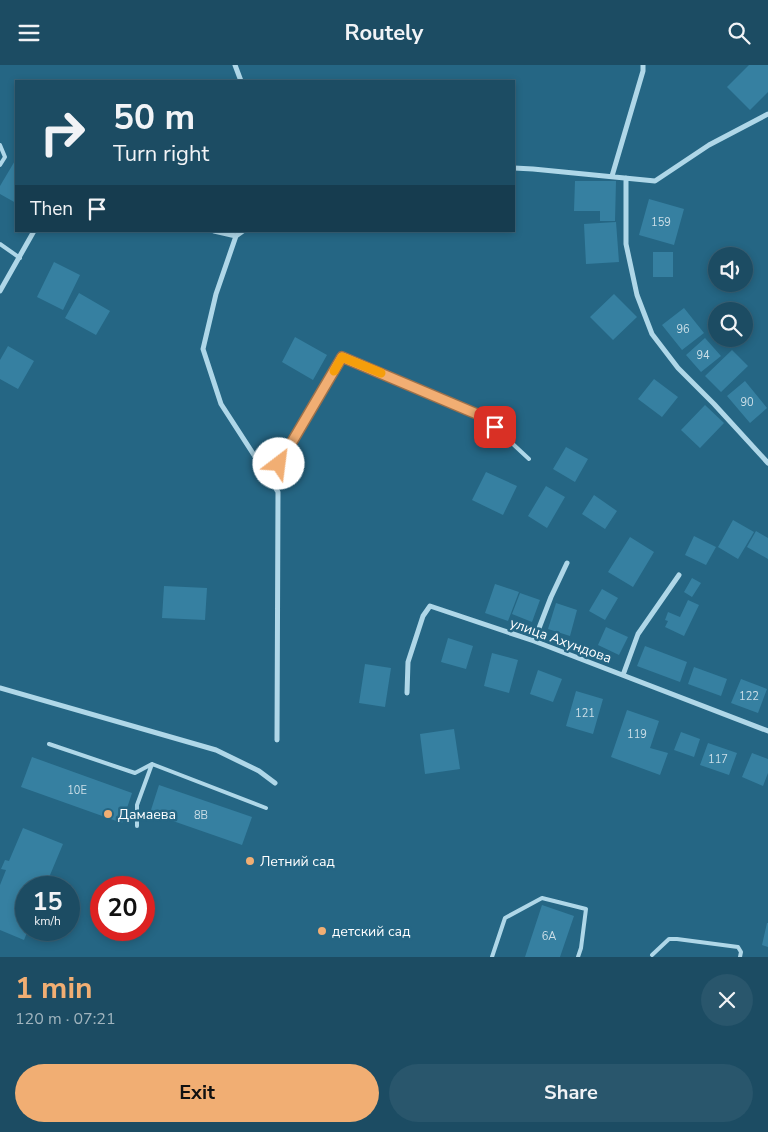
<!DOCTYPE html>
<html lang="en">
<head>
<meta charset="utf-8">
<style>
  :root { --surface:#1c4c63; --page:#29566c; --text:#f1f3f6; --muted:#a0b4be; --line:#3a6378; --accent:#f1ae73 }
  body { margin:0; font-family:"Nunito Sans",sans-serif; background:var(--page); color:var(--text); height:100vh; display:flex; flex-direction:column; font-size:19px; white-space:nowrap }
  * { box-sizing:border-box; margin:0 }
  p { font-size:16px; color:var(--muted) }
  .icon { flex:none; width:28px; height:28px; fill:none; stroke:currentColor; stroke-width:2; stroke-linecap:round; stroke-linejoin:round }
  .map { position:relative; height:892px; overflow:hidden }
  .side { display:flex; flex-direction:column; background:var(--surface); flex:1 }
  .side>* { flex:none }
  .banner { position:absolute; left:15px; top:15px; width:500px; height:152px; border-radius:0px; box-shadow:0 2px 8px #0003,0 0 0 1px var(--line); background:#1c4c63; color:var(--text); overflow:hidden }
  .tools { position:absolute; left:708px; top:182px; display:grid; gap:10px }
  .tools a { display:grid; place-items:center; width:45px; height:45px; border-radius:50%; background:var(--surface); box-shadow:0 2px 8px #0003,0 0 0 1px var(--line); font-size:25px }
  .speed { position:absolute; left:15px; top:811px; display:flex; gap:10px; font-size:25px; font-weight:700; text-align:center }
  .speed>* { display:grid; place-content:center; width:65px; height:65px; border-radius:50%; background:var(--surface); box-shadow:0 2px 8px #0003,0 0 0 1px var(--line); line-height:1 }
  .speed small { font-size:12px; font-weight:400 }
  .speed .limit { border:8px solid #d22; background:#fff; color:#111 }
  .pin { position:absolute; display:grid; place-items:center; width:42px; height:42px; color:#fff; margin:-21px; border-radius:10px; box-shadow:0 2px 8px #0006 }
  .me { position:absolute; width:55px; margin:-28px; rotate:30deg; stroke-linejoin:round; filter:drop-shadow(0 0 4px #0008) }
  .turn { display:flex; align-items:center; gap:18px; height:105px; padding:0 15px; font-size:22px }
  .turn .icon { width:65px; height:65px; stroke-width:2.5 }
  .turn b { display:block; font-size:35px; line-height:42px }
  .then { display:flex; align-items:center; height:48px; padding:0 15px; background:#0003; gap:10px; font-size:19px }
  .round { display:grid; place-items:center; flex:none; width:52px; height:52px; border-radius:26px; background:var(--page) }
  .head { display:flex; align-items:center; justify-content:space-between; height:85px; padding:0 15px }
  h1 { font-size:30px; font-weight:700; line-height:38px; color:var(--accent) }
  .primary-button { display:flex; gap:10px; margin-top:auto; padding:10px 15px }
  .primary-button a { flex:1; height:58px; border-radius:30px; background:var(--accent); color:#111; font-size:20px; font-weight:700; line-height:58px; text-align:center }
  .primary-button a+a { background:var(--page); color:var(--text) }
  header { display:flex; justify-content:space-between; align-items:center; height:65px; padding:0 15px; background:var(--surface); font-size:22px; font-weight:700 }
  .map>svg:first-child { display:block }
  .building { fill:#3680a1 }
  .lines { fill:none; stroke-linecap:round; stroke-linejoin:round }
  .lane { stroke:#afd7e8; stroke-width:4 }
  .street { stroke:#afd7e8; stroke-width:5 }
  .route-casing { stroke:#9d714b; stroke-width:12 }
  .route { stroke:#f1ae73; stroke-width:9 }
  .slow { stroke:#f59e0b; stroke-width:9 }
  .poi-dot { fill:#f1ae73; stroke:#256684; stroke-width:2 }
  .labels { text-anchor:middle; stroke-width:5; stroke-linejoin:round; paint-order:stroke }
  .number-label { font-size:11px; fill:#cddfe8 }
  .street-label { font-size:14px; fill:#fff; stroke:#256684 }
  .poi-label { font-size:14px; fill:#fff; stroke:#256684; text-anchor:start }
</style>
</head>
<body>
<header><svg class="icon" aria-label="menu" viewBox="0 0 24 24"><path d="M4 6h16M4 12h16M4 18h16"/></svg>Routely<svg class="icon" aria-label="search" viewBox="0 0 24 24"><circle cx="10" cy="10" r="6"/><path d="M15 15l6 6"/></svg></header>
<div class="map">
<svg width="768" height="892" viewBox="0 0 768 892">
  <rect width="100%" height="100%" fill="#256684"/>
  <path class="building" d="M 749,0 L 768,0 L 768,27 L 750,45 L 727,22 Z
    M 16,94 L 16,138 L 0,129 L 0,121 Z
    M 575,116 L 616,116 L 615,156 L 600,156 L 600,146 L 574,146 Z
    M 649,134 L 684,144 L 674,180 L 639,170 Z
    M 616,157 L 619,197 L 586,199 L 584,159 Z
    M 653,187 L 673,187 L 673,212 L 653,212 Z
    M 54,197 L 80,210 L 63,245 L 37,232 Z
    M 79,228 L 110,246 L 96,270 L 65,253 Z
    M 614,229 L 637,252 L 613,275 L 590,252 Z
    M 684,243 L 704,268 L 682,285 L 662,260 Z
    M 295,272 L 327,290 L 313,315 L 282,297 Z
    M 705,273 L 721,291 L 701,307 L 686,290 Z
    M 8,281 L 34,296 L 18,324 L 0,314 L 0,295 Z
    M 732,285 L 748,301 L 721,327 L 705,311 Z
    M 654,314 L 678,332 L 662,352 L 638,334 Z
    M 745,316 L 767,343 L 750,358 L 727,331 Z
    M 705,340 L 724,358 L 700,383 L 681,365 Z
    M 566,382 L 588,394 L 575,417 L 553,404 Z
    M 486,407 L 517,421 L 503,450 L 472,435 Z
    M 546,421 L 565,432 L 547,463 L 528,451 Z
    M 594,430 L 617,446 L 605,464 L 582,449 Z
    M 733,455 L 754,467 L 738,494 L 718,482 Z
    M 756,466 L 768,473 L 768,494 L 747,482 Z
    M 694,471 L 716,482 L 706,500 L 685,490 Z
    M 630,472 L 654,487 L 633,522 L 608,507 Z
    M 692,513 L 701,518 L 692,532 L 684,527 Z
    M 495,519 L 519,527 L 508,556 L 485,548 Z
    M 164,521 L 207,523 L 205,555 L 162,553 Z
    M 602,524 L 618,533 L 605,555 L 589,546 Z
    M 520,528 L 540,535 L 532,557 L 512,549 Z
    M 688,535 L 699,540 L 684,571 L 665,562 L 668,556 L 665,555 L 668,547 L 680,552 Z
    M 556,538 L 577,545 L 570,571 L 548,564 Z
    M 606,562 L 628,572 L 619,590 L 598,580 Z
    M 448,573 L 473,581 L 466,604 L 441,597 Z
    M 645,581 L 687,597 L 680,617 L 637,601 Z
    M 492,588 L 518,595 L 509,628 L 484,621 Z
    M 365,599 L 391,603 L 385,642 L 359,638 Z
    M 694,602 L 727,614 L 721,631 L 688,619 Z
    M 538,605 L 562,614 L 553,637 L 530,629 Z
    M 741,614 L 767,624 L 758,648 L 731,638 Z
    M 576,626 L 603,634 L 593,669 L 566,661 Z
    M 627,645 L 659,656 L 650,683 L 668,688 L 660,710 L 611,692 Z
    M 454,664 L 460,704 L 425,709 L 420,669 Z
    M 681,667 L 700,674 L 694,692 L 674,685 Z
    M 708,678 L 737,688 L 729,710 L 700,700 Z
    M 752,688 L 768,694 L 768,708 L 763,721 L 742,712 Z
    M 32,692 L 132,728 L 122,758 L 21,722 Z
    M 159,720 L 252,752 L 242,780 L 150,748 Z
    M 23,763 L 63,779 L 45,822 L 26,822 L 26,865 L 28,865 L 24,875 L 0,865 L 0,820 L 6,805 L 1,804 L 5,795 L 9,796 Z
    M 542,840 L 574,851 L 560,892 L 525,892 Z
    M 767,858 L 768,858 L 768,882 L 762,880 Z"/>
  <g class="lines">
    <path class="lane" d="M 0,80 L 5,92 L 0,100
      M 0,179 L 20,193
      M 270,415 L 342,292 L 484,352 L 529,394
      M 49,679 L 135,708 L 152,699 L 266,743
      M 137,761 L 137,740 L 152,699
      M 652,890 L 669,874 L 677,874 L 738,882 L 741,887 L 740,892
      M 492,892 L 505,853 L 542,833 L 586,844 L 581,883 L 578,892"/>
    <path class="street" d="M 235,0 L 241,16
      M 514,103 L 533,104 L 655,116 L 709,80 L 768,49
      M 612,111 L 643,6 L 643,0
      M 626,113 L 626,179 L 637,230 L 652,269 L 678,303 L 714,339 L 768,398
      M 214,166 L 236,171 L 243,166
      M 236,171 L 216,229 L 203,284 L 221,339 L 278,427 L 277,675
      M 0,226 L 34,166
      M 534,576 L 551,532 L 567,498
      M 623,610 L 638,569 L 679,510
      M 0,623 L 216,685 L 259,706 L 275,718
      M 407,628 L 408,597 L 423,551 L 430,541 L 534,576 L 768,666"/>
  </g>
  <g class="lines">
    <g class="route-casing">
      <path id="route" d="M 279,399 L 342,292 L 484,352 L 495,362"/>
    </g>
    <use href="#route" class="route"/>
    <path class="slow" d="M 334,306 L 342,292 L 381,308"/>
  </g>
  <g class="poi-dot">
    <circle cx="108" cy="749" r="5"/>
    <circle cx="250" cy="796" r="5"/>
    <circle cx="322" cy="866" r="5"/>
  </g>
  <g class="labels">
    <g class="number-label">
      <text x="661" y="161">159</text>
      <text x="683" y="268">96</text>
      <text x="703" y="294">94</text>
      <text x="747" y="341">90</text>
      <text x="749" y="635">122</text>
      <text x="585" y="652">121</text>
      <text x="637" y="673">119</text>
      <text x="718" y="698">117</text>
      <text x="77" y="729">10Е</text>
      <text x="201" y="754">8В</text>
      <text x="549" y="875">6А</text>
    </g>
    <g class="street-label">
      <text transform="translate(561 575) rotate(20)" y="5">улица Ахундова</text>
    </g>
    <g class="poi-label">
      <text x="118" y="754">Дамаева</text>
      <text x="260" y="801">Летний сад</text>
      <text x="332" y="871">детский сад</text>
    </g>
  </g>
</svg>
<div class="tools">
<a><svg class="icon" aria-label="sound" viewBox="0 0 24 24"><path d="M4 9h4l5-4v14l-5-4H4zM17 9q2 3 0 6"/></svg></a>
<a><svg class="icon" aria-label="search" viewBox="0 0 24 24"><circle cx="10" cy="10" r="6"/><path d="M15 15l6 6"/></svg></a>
</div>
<div class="speed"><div>15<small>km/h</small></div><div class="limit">20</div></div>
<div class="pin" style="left:495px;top:362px;background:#d93025"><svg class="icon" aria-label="arrive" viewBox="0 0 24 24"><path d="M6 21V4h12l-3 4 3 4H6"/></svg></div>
<svg class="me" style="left:279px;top:399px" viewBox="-20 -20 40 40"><circle r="19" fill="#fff"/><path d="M0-13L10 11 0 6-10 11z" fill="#f1ae73"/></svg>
<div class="banner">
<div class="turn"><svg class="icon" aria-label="right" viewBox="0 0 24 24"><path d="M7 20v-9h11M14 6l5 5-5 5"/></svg><div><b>50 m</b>Turn right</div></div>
<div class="then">Then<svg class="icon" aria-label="arrive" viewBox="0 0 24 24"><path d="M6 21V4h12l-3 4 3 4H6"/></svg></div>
</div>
</div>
<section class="side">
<div class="head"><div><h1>1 min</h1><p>120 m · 07:21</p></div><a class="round"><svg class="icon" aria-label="close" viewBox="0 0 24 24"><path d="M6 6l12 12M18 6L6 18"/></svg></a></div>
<div class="primary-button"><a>Exit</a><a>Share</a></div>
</section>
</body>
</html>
